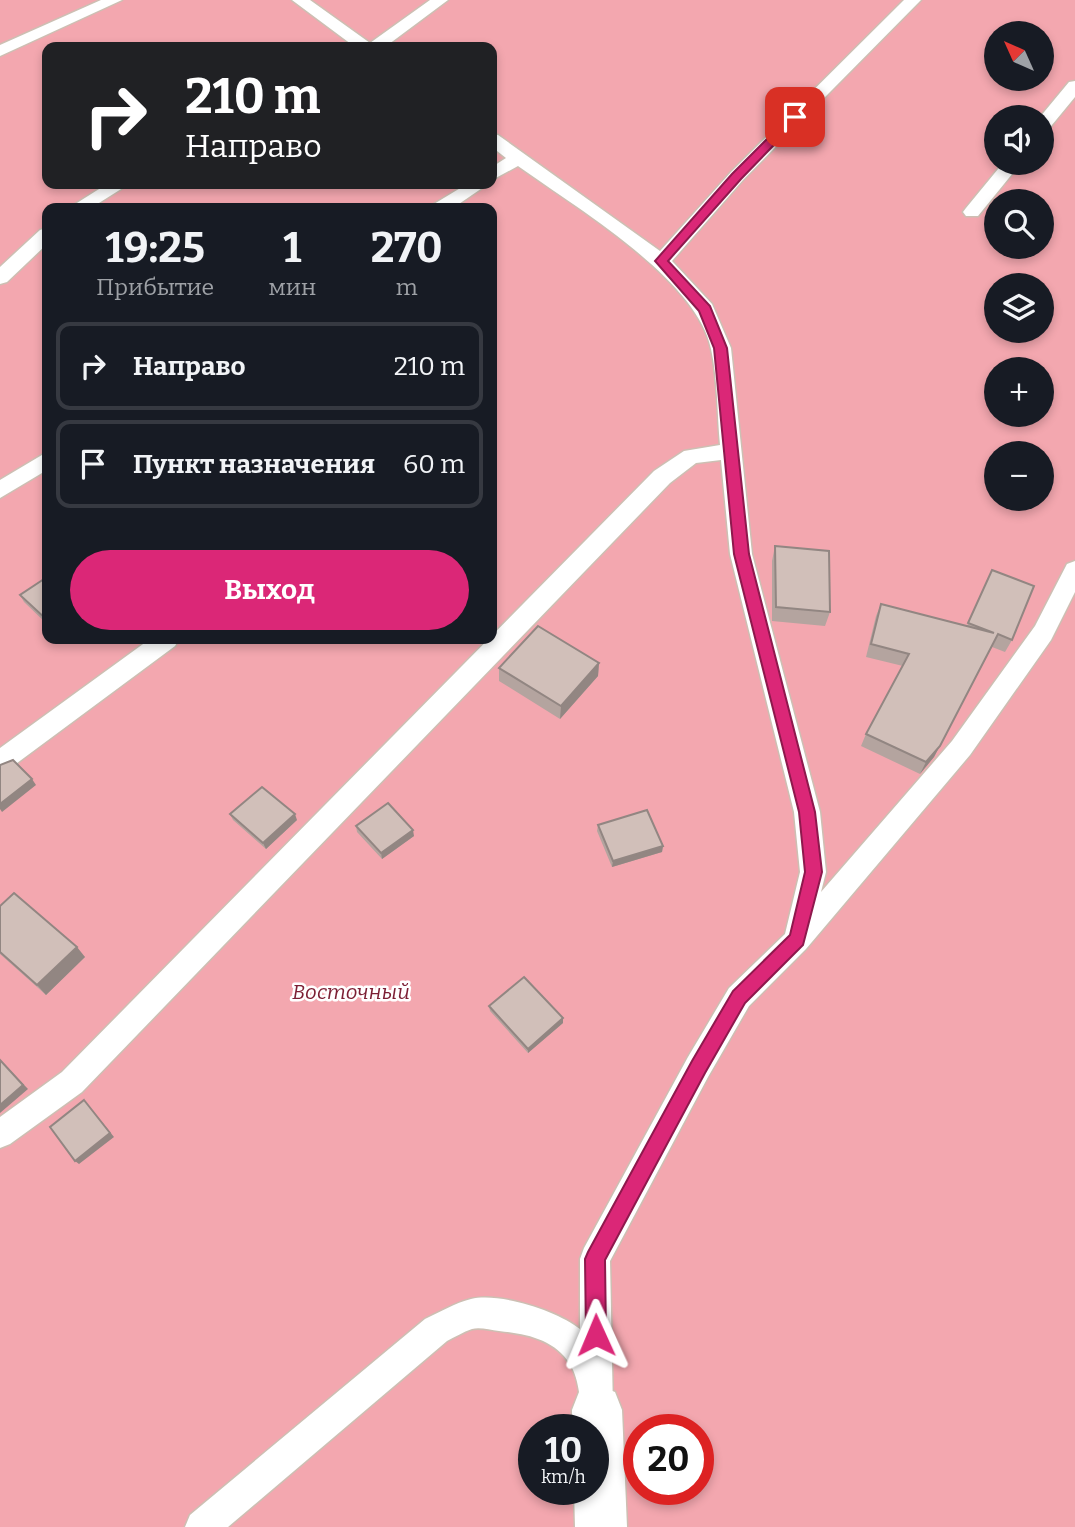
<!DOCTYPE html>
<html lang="ru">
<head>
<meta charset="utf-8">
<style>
  :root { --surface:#171b24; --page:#242831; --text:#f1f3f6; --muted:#9ea1a6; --line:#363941; --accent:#db2777 }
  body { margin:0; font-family:Bitter,serif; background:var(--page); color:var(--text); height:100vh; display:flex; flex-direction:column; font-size:26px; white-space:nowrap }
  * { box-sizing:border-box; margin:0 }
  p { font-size:23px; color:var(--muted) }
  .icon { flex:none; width:38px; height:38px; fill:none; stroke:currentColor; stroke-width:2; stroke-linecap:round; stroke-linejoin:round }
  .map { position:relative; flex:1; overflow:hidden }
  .drawer { position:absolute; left:42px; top:203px; width:455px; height:441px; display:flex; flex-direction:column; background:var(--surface); border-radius:14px; box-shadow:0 4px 10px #0003 }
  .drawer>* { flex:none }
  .hud { position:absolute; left:42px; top:42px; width:455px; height:147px; border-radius:14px; box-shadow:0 4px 10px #0003; background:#202124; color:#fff; overflow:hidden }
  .needle { width:46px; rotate:315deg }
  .controls { position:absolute; left:984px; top:21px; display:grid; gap:14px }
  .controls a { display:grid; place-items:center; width:70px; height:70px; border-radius:50%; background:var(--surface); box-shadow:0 4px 10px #0003; font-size:35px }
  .speed { position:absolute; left:518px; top:1414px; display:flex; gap:14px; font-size:35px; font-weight:700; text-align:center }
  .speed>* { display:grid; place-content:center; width:91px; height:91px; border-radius:50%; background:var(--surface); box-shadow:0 4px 10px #0003; line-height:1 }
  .speed small { font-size:18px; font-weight:400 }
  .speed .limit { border:10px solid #d22; background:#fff; color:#111 }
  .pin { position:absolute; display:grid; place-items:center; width:60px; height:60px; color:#fff; margin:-30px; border-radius:14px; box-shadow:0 4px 10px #0006 }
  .me { position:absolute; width:77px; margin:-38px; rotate:359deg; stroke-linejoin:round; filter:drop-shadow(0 0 5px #0008) }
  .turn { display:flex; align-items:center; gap:24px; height:147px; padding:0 28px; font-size:32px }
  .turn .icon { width:91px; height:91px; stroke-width:2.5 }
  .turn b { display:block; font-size:49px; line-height:60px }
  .eta { display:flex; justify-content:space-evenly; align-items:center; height:119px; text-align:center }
  .eta b { font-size:42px; font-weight:700; line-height:49px }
  .action { display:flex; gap:14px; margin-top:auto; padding:14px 28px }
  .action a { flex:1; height:80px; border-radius:42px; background:var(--accent); color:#fff; font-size:28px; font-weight:700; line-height:80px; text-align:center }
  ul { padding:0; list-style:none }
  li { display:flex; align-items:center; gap:21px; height:88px; margin:0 14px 10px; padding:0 14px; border:4px solid var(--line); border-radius:14px }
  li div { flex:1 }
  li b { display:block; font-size:26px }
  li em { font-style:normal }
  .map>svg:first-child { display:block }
  .green { fill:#f3a7af; fill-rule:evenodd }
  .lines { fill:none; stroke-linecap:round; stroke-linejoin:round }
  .service-casing { stroke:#cdbfb3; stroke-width:3 }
  .minor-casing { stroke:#cdbfb3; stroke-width:3 }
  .service { fill:#fff; fill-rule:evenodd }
  .minor { fill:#fff; fill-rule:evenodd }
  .wall { fill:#b4a49f }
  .shaded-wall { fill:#928682 }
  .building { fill:#d1bfb9; stroke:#928682; stroke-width:2 }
  .route { fill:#db2777; stroke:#8e194d; stroke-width:2 }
  .labels { text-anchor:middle; stroke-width:5; stroke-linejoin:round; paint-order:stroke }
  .park-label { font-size:21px; font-style:italic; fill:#7c1f34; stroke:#fff }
</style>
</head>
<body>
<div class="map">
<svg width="1075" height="1527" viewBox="0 0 1075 1527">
  <rect width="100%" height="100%" fill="#f5e7db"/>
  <path class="green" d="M 0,0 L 1075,0 L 1075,1527 L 0,1527 ZM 996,33 L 1041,33 L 1041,79 L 996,79 ZM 47,47 L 492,47 L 492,184 L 47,184 ZM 996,117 L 1041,117 L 1041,163 L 996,163 ZM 996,201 L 1041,201 L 1041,247 L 996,247 ZM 47,208 L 492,208 L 492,639 L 47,639 ZM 996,285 L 1041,285 L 1041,331 L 996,331 ZM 996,369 L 1041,369 L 1041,415 L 996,415 ZM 996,453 L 1041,453 L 1041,499 L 996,499 ZM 534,1430 L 593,1430 L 593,1489 L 534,1489 ZM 639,1430 L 698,1430 L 698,1489 L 639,1489 Z"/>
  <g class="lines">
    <g class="service-casing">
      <path id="service" d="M 101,0 L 122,0 L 0,56 L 0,45 Z
        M 292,0 L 310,0 L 370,43 L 430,0 L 448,0 L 385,47 L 355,47 Z
        M 904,0 L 921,0 L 743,180 L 672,261 L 712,304 L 731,348 L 752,554 L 820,812 L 826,872 L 821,892 L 952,741 L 1035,626 L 1067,564 L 1075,561 L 1075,592 L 1051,640 L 970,755 L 806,949 L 749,1006 L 708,1077 L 610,1261 L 613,1410 L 608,1421 L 597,1426 L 586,1421 C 578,1403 581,1382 570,1364 C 554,1339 526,1334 499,1331 C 490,1330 480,1327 472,1329 C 463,1332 455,1337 447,1341 L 228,1527 L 185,1527 L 190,1515 L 425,1319 C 440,1312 455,1303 471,1299 C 499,1292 558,1311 580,1329 L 580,1259 L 584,1248 L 688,1057 L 729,988 L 785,934 L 800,872 L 794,812 L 730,554 L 721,460 L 696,463 L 670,483 L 82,1092 L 10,1144 L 0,1148 L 0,1117 L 62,1072 L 654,471 L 684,451 L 720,445 C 717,414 718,380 711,349 C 697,279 575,207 518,166 L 492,180 L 492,167 L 506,158 L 492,147 L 492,134 L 498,135 L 660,251 L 731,172 Z
        M 1075,81 L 1075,97 L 1047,131 L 1041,132 L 1040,117 L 1069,82 Z
        M 1003,163 L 1021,163 L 978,216 L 966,216 L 963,212 L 966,208 Z
        M 107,184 L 129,184 L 91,208 L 69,208 Z
        M 467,184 L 488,184 L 453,208 L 431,208 L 434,204 Z
        M 47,228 L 47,244 L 7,282 L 0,284 L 0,267 L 40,230 Z
        M 47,452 L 47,470 L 0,498 L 0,480 Z
        M 150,639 L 179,639 L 175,646 L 9,769 L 0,772 L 0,748 Z"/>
    </g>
    <g class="minor-casing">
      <path id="minor" d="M 597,1385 L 615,1392 L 622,1410 L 627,1527 L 575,1527 L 574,1489 L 593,1489 L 593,1430 L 572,1430 L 572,1410 L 579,1392 Z"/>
    </g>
    <use href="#service" class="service"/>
    <use href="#minor" class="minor"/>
  </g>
  <path class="wall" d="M 775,546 L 830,612 L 825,626 L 772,621 L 772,561 Z
    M 992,570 L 1012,640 L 1005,652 L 992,647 L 934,757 L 920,774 L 861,746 L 866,734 L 903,666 L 866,657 L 876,616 L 881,604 L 967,626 Z
    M 47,577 L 47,624 L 24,602 L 20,595 Z
    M 599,663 L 598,676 L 560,719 L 499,681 L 499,668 Z
    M 230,814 L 297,820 L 266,849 L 233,820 Z
    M 598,825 L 663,846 L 662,852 L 612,867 L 597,831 Z
    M 356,826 L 414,836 L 382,859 L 357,832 Z
    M 0,906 L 85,957 L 46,995 L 0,954 Z
    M 489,1006 L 563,1018 L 563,1023 L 528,1053 L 490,1011 Z"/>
  <path class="shaded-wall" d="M 998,634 L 934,757 L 920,774 L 926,762 Z
    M 599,663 L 598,676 L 560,719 L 561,706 Z
    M 32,779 L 36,785 L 2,812 L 0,809 L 0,804 Z
    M 295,814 L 297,820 L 266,849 L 263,843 Z
    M 413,830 L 414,836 L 382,859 L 381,853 Z
    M 663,846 L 662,852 L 612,867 L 613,861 Z
    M 77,947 L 85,957 L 46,995 L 37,985 Z
    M 563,1018 L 563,1023 L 528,1053 L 528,1049 Z
    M 0,1060 L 28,1089 L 0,1113 Z
    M 84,1100 L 114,1137 L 79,1164 L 75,1161 Z"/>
  <path class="building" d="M 775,546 L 829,551 L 830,612 L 776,607 Z
    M 992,570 L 1034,586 L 1012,640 L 998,634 L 940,746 L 926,762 L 866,734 L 909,654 L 871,644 L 881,604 L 994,633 L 968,623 Z
    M 47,577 L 47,620 L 20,595 Z
    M 538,626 L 599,663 L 561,706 L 499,668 Z
    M 13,760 L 32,779 L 0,804 L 0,765 Z
    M 262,787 L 295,814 L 263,843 L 230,814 Z
    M 388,803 L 413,830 L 381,853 L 356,826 Z
    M 647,810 L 663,846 L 613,861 L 598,825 Z
    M 14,893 L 77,947 L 37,985 L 0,952 L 0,906 Z
    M 524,977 L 563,1018 L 528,1049 L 489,1006 Z
    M 0,1060 L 23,1085 L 0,1105 Z
    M 84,1100 L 110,1133 L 75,1161 L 50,1127 Z"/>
  <path class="route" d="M 791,115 L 801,117 L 741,179 L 668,261 L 710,306 L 727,348 L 749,554 L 815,812 L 822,872 L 803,945 L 745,1003 L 705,1073 L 605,1260 L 606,1335 L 603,1342 L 596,1345 L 589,1342 L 586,1335 L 585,1259 L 588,1252 L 692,1061 L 733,991 L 790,935 L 805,872 L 799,812 L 734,554 L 714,348 L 699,311 L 655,261 L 732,174 Z"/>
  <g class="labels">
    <g class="park-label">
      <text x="351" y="999">Восточный</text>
    </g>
  </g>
</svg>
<div class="controls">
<a><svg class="needle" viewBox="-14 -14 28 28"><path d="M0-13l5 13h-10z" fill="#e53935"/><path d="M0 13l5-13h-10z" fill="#9ea1a6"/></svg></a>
<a><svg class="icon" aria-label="sound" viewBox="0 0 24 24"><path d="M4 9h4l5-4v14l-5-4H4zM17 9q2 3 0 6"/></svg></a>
<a><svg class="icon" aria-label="search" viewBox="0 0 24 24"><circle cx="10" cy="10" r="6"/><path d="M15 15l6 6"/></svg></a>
<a><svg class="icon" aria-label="layers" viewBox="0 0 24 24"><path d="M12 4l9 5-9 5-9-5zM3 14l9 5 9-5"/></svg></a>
<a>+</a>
<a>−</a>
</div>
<div class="speed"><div>10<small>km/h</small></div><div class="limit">20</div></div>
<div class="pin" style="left:795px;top:117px;background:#d93025"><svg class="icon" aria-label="arrive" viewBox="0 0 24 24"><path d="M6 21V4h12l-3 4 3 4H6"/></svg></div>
<svg class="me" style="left:596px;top:1335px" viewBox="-20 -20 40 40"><path d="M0-17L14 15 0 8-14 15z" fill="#db2777" stroke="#fff" stroke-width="4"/></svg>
<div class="hud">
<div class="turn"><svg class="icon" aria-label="right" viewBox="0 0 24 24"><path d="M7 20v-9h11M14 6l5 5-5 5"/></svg><div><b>210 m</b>Направо</div></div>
</div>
<section class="drawer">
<div class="eta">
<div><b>19:25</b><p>Прибытие</p></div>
<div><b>1</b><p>мин</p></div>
<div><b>270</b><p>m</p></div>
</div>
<ul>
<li><svg class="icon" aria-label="right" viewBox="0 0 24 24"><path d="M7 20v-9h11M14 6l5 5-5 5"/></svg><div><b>Направо</b></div><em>210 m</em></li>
<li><svg class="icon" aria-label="arrive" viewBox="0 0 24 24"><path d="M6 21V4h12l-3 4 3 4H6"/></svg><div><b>Пункт назначения</b></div><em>60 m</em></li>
</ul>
<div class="action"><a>Выход</a></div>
</section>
</div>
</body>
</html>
